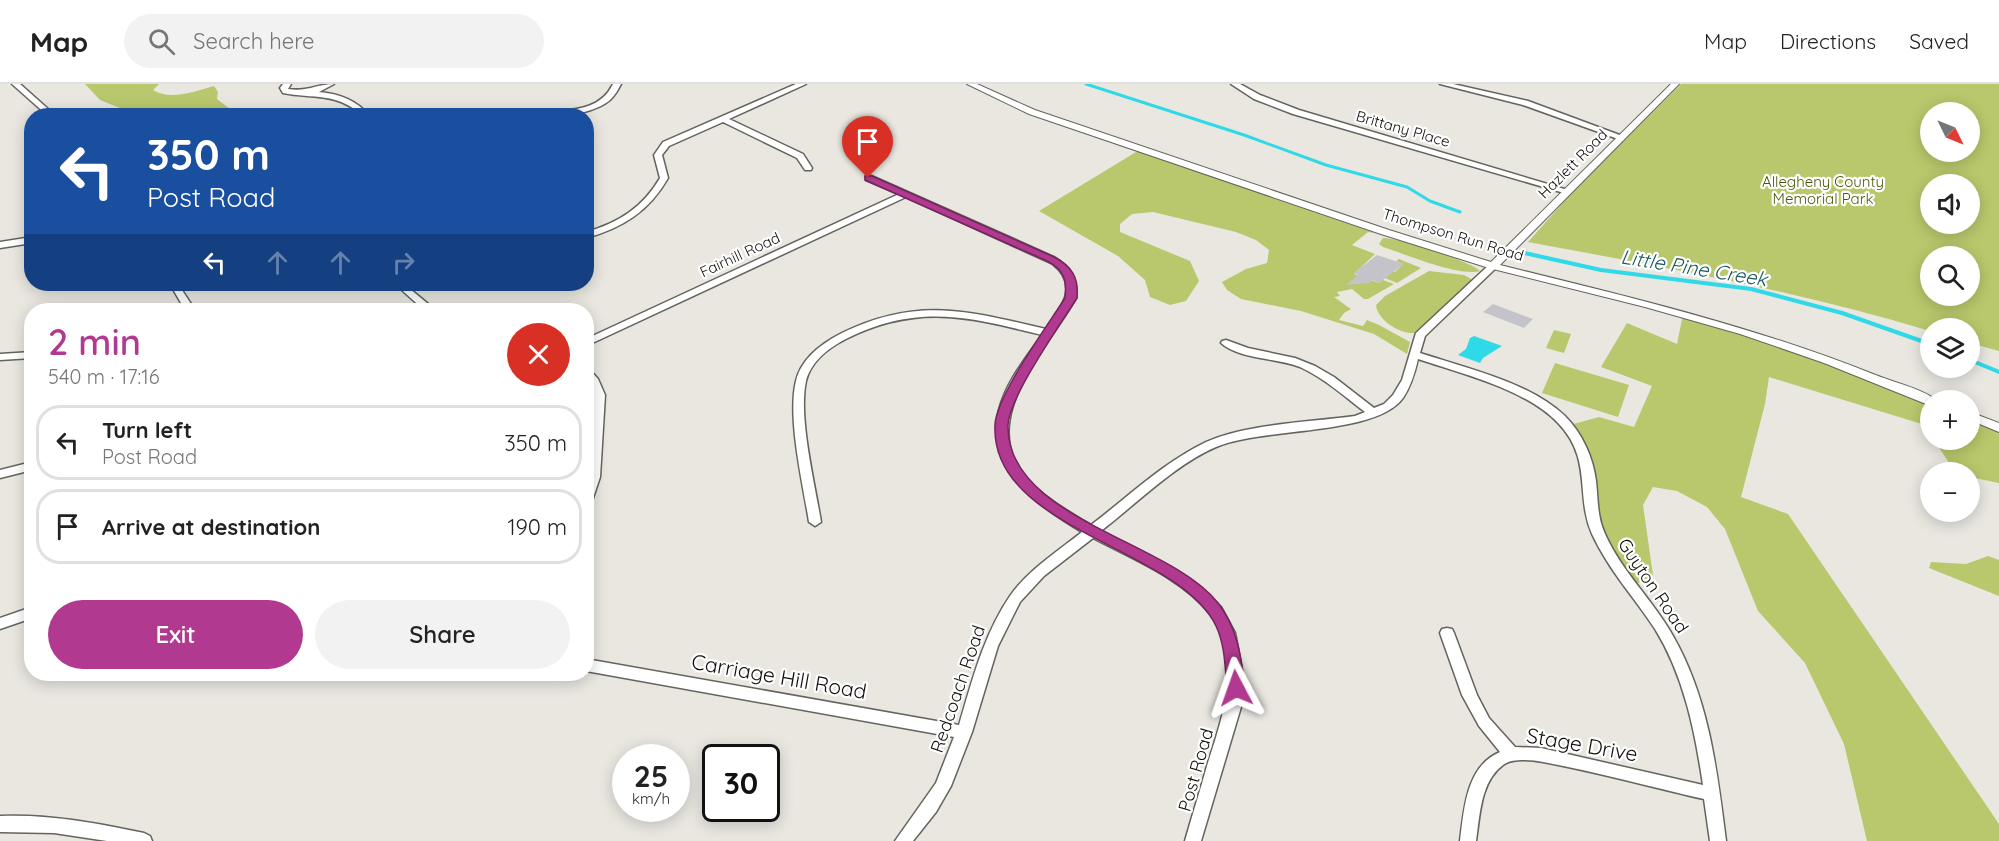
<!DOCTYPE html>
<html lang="en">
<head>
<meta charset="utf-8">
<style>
  :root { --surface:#fff; --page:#f2f2f2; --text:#222; --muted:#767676; --line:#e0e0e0; --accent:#b1398f }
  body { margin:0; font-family:Quicksand,sans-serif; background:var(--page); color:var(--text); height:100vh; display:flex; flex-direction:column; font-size:22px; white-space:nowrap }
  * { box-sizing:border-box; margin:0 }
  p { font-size:20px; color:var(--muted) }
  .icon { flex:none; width:33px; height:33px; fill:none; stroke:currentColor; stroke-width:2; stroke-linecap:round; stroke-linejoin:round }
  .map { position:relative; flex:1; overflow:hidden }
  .drawer { position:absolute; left:24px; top:219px; width:570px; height:378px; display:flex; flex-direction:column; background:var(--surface); border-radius:24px; box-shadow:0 3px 15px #0003 }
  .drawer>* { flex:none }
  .top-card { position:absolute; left:24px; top:24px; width:570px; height:183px; border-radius:24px; box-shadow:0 3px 15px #0003; background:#1a4fa0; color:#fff; overflow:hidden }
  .needle { width:39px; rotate:133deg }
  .buttons { position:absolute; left:1920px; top:18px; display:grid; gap:12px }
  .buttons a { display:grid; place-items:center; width:60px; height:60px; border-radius:50%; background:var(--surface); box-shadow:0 3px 15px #0003; font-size:30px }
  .speed { position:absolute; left:612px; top:660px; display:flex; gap:12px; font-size:30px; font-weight:700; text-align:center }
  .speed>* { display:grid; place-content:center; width:78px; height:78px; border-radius:50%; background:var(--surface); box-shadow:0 3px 15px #0003; line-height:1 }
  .speed small { font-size:15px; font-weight:400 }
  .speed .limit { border:3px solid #111; border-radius:9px; background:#fff; color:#111 }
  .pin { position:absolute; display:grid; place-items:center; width:51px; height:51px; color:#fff; margin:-62px -26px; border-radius:50% 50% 50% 0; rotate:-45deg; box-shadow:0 0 6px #0007 }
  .pin .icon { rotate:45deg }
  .me { position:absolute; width:66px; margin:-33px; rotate:356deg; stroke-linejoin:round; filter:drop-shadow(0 0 4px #0008) }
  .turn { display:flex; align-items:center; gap:21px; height:126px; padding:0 24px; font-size:27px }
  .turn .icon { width:78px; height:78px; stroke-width:2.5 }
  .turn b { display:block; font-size:42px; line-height:51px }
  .lanes { display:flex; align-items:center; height:57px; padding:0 24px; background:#0003; justify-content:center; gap:30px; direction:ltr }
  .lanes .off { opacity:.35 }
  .round { display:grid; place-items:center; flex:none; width:63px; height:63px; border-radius:32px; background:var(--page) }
  .overview { display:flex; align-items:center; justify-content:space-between; height:102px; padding:0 24px }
  h1 { font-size:36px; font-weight:600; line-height:45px; color:var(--accent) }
  .primary-button { display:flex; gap:12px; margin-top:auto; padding:12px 24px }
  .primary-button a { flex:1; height:69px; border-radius:36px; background:var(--accent); color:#fff; font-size:24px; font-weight:600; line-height:69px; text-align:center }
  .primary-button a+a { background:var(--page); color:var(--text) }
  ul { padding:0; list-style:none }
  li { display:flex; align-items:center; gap:18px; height:75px; margin:0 12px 9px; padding:0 12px; border:3px solid var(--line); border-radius:24px }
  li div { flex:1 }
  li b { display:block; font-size:22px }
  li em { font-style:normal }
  header { display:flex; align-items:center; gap:36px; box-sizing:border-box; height:84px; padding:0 30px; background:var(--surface); border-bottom:2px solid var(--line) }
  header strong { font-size:28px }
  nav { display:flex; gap:33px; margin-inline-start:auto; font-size:21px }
  .search { width:420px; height:54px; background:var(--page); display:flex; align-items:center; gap:15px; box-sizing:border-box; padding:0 21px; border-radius:33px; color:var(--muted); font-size:22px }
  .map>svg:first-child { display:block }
  .green { fill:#b9c86c; fill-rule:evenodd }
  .water { fill:#30d9e7 }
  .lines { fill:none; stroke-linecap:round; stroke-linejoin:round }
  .stream-far1 { stroke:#30d9e7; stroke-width:3 }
  .stream { stroke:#30d9e7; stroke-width:4 }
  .building { fill:#c5c3ca }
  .minor-casing { stroke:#65635d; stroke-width:3 }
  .tertiary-casing { stroke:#65635d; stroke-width:2 }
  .minor { fill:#fff; fill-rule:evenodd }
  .tertiary { fill:#fff; fill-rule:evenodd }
  .route { fill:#b1398f; stroke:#73255d; stroke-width:1.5 }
  .labels { text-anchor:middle; stroke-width:4.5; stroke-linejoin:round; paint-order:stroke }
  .far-street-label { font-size:15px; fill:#100f0d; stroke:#fff }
  .far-park-label { font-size:15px; fill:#4e5708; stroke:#fff }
  .street-label { font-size:18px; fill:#100f0d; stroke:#fff }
  .water-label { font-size:20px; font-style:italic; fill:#18595f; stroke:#fff }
  .near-street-label { font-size:21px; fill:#100f0d; stroke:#fff }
</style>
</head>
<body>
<header>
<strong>Map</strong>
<div class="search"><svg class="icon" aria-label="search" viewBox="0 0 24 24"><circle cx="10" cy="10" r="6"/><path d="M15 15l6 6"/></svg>Search here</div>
<nav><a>Map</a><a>Directions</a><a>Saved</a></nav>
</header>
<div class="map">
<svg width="1999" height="757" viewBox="0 0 1999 757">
  <rect width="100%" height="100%" fill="#e9e7e0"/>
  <path class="green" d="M 85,0 L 159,0 L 153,6 C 169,17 197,7 214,2 L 218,8 L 217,15 L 238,31 L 137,31 L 100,16 Z
    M 1681,0 L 1999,0 L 1999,267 L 1970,259 L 1970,244 L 1930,244 L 1930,247 C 1798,207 1663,183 1528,158 L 1577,103 ZM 1930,28 L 1970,28 L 1970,68 L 1930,68 ZM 1930,100 L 1970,100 L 1970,140 L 1930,140 ZM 1930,172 L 1970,172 L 1970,212 L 1930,212 Z
    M 1141,65 L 1314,125 L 1311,127 L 1375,149 L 1368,148 L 1352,161 L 1375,170 L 1354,190 L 1379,199 L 1383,196 L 1394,200 L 1368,215 L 1364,215 L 1352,205 L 1337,208 L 1340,212 L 1334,213 L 1351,225 L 1344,229 L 1339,236 L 1363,242 L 1367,236 L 1379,241 L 1410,258 L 1407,270 L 1374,250 L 1301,227 L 1241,215 L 1227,206 L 1222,198 L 1246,185 L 1267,179 L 1269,166 L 1256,156 L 1236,148 L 1153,128 L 1132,130 L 1120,140 L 1120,148 L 1190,177 L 1199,197 L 1186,217 L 1170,221 L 1150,213 L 1145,196 L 1118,172 L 1039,127 Z
    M 1383,154 C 1396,153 1472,178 1480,187 C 1459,193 1405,170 1383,163 L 1379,160 Z
    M 1399,175 L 1421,184 L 1397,199 L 1385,194 L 1390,186 L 1395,188 L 1403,180 L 1396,177 Z
    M 1429,187 L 1464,191 L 1473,196 L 1414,249 C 1400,250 1377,236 1376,221 L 1385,212 Z
    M 1683,230 L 1828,276 L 1930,317 L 1930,349 L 1925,341 L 1769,293 L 1765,320 L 1741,413 L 1788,430 L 1999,740 L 1999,757 L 1867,757 L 1844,660 L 1805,579 L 1758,527 L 1725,445 L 1707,423 L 1677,407 L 1653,403 L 1643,421 L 1653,491 L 1631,503 L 1599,452 L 1588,387 L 1566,342 L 1599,333 L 1634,343 L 1652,302 L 1601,283 L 1627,239 L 1677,260 Z
    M 1554,246 L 1571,250 L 1564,269 L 1546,264 Z
    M 1555,279 L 1629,301 L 1618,333 L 1542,309 Z
    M 1970,332 L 1999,344 L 1999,399 L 1970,393 L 1970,388 L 1955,388 L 1934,356 L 1970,356 Z
    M 1988,472 L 1999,476 L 1999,512 L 1929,484 L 1931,478 L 1966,480 Z"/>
  <path class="water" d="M 1474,252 L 1502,262 L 1483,274 L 1480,279 L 1458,271 L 1466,265 L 1470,254 Z"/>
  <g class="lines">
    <path class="stream-far1" d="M 1086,0 L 1244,51 L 1326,81 L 1407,103 L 1430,117 L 1460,128"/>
    <path class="stream" d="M 1520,168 L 1601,186 L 1751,205 L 1842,229 L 1930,260
      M 1970,276 L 1999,288"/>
  </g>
  <path class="building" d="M 1377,171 L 1404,180 L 1379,199 L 1372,196 L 1369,199 L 1346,201 L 1358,191 L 1354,189 Z
    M 1493,220 L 1533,235 L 1524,244 L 1483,228 Z"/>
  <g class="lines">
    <g class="minor-casing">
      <path id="minor" d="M 12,0 L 20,0 L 56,32 L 48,32 Z
        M 283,0 L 291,0 L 288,5 C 307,8 317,0 334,0 L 319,8 C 340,10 356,16 370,32 L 362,32 C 339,8 312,15 283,9 L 280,4 Z
        M 613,0 L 621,0 C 618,6 615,11 610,16 C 599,26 564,36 551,29 L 555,27 C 579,26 602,23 613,0 Z
        M 796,0 L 806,0 L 729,35 L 803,70 L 812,84 L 811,86 L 805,86 L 797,74 L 723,38 L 669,62 L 662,71 L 668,94 C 649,127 623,144 586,154 L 586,148 C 619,139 643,123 660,94 L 654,71 L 663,58 Z
        M 1231,0 L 1240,0 L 1260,11 L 1299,26 L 1571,107 L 1564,109 L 1293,30 L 1254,15 Z
        M 1440,0 L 1453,0 L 1528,17 L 1625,53 L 1618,55 L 1523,21 Z
        M 866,92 L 872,92 L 1054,173 C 1070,183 1078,195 1076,214 C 1046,267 972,339 1030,399 C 1048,416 1070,429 1091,441 C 1128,413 1164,378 1206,358 C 1245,340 1311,338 1355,332 L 1365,328 C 1344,312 1324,294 1300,283 C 1277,274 1238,275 1221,259 L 1222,257 L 1226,256 L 1248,264 L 1295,274 L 1315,282 L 1334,293 L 1374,324 L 1384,320 L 1393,311 L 1402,296 L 1416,249 L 1490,180 L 1496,180 L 1496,184 L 1425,252 L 1420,269 C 1466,284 1529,298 1565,332 C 1582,349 1593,373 1596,397 C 1598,415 1597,433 1605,450 C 1622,488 1653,516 1673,552 C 1709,615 1717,686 1726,757 L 1710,757 L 1704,715 C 1651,703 1597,688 1543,678 C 1532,676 1512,674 1503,681 C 1480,698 1480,732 1476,757 L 1460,757 C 1464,726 1466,682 1500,668 L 1479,642 L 1462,611 L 1440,549 L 1442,545 L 1447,544 L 1452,545 L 1454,549 L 1477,611 L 1489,634 L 1515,663 L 1541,664 L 1703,701 C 1695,647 1684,592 1655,545 C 1634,513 1608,485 1592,450 C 1575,411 1593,375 1558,339 C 1526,305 1462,290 1418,275 C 1415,288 1411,302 1403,314 C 1376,352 1262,343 1216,363 C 1176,380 1136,420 1101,447 L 1166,481 L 1198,501 L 1221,523 L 1235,549 L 1242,586 L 1241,623 L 1201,757 L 1185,757 C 1192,732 1200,707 1207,682 C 1221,637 1245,574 1211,531 C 1183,495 1133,475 1093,454 L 1044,492 L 1020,518 L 998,562 L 972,648 L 951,702 L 936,728 L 913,757 L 895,757 L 936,699 L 954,653 L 586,587 L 586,575 L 959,641 C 972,597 984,550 1010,512 C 1028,486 1058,467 1082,448 C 1038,421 984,386 999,326 C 1006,298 1026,274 1042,251 C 969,233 918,219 846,255 C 830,263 811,277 806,297 C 798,333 815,400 821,438 L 815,442 L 809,438 C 803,400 787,334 796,297 C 801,275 822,259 842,249 C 918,212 968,227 1046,245 C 1061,224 1080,202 1053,180 L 906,113 L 586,262 L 586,255 L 899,110 L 866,96 Z
        M 32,153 L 32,159 L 0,164 L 0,158 Z
        M 170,200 L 178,200 L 195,226 L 185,226 Z
        M 395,200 L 404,200 L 433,224 L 432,226 L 424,226 Z
        M 32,268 L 32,274 L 0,276 L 0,270 Z
        M 586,285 L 590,286 L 598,295 L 605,311 L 600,393 L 592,417 L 586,421 L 586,397 L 593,311 L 586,295 Z
        M 32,378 L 32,386 L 0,394 L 0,386 Z
        M 32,523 L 32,534 L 0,545 L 0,534 Z
        M 0,732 C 49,730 96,739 144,749 L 150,752 L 152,757 L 107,757 L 54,749 L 0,748 Z"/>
    </g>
    <g class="tertiary-casing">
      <path id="tertiary" d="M 967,0 L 977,0 L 1035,26 L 1389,146 L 1491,178 L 1671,0 L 1679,0 L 1500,181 C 1626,212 1753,242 1873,290 C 1890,297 1923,305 1936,316 L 1930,316 L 1930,321 L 1926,320 L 1824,279 L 1740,250 L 1645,223 L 1489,184 L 1381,150 L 1029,30 Z
        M 1970,328 L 1999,339 L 1999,348 L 1970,336 Z"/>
    </g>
    <use href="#minor" class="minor"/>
    <use href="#tertiary" class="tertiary"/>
  </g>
  <path class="route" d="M 865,92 L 872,92 L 1054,173 C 1072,182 1079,194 1077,214 C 1060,241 1009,313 1008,341 C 1006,435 1170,457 1218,519 C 1238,545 1241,572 1245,604 L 1242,609 L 1236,611 L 1230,609 L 1227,604 C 1225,583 1225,561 1216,542 C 1178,463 990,446 995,341 C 996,312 1048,241 1065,214 C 1067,195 1064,186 1047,177 L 865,96 Z"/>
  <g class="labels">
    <g class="far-street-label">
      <text transform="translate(1403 45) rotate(16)" y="5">Brittany Place</text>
      <text transform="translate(1573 80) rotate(-45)" y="5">Hazlett Road</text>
      <text transform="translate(1453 151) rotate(17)" y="5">Thompson Run Road</text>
      <text transform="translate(740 171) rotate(-25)" y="5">Fairhill Road</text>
    </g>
    <g class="far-park-label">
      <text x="1823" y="103">Allegheny County<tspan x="1823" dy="17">Memorial Park</tspan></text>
    </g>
    <g class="street-label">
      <text transform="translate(1653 502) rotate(56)" y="6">Guyton Road</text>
      <text transform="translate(958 605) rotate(-71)" y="6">Redcoach Road</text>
      <text transform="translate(1196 686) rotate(-74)" y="6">Post Road</text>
    </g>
    <g class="water-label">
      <text transform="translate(1694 184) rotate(9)" y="7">Little Pine Creek</text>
    </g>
    <g class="near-street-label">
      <text transform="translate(779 593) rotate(10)" y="7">Carriage Hill Road</text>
      <text transform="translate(1582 661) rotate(10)" y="7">Stage Drive</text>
    </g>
  </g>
</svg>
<div class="buttons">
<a><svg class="needle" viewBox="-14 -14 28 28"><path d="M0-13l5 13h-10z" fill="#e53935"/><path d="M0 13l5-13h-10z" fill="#767676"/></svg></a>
<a><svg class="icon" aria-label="sound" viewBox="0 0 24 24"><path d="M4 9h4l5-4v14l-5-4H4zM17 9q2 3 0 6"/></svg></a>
<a><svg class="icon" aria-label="search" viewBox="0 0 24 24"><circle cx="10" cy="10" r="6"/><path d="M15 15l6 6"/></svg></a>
<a><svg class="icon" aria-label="layers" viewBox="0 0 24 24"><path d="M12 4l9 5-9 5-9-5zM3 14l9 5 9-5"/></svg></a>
<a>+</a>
<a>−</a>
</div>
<div class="speed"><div>25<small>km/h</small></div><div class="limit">30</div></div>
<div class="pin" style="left:868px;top:94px;background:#d93025"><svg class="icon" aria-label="arrive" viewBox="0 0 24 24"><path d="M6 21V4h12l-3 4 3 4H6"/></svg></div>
<svg class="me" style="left:1236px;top:604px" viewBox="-20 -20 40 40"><path d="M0-17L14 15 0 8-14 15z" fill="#b1398f" stroke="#fff" stroke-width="4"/></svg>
<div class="top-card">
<div class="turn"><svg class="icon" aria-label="left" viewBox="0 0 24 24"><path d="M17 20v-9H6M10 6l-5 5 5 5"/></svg><div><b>350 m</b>Post Road</div></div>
<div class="lanes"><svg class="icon" aria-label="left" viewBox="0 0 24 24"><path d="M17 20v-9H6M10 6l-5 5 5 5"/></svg><svg class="icon off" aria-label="ahead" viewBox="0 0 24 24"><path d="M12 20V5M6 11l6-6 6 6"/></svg><svg class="icon off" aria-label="ahead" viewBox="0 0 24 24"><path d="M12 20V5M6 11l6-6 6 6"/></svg><svg class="icon off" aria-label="right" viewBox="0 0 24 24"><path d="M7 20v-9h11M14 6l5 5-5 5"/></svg></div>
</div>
<section class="drawer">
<div class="overview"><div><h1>2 min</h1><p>540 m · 17:16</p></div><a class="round" style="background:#d93025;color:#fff"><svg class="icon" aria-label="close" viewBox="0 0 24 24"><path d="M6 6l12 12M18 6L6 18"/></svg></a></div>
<ul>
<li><svg class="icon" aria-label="left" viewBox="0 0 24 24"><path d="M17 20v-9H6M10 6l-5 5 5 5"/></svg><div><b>Turn left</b><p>Post Road</p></div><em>350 m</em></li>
<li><svg class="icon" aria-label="arrive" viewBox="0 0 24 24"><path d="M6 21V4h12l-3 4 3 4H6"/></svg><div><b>Arrive at destination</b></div><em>190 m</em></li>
</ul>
<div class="primary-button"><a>Exit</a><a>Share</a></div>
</section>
</div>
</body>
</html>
